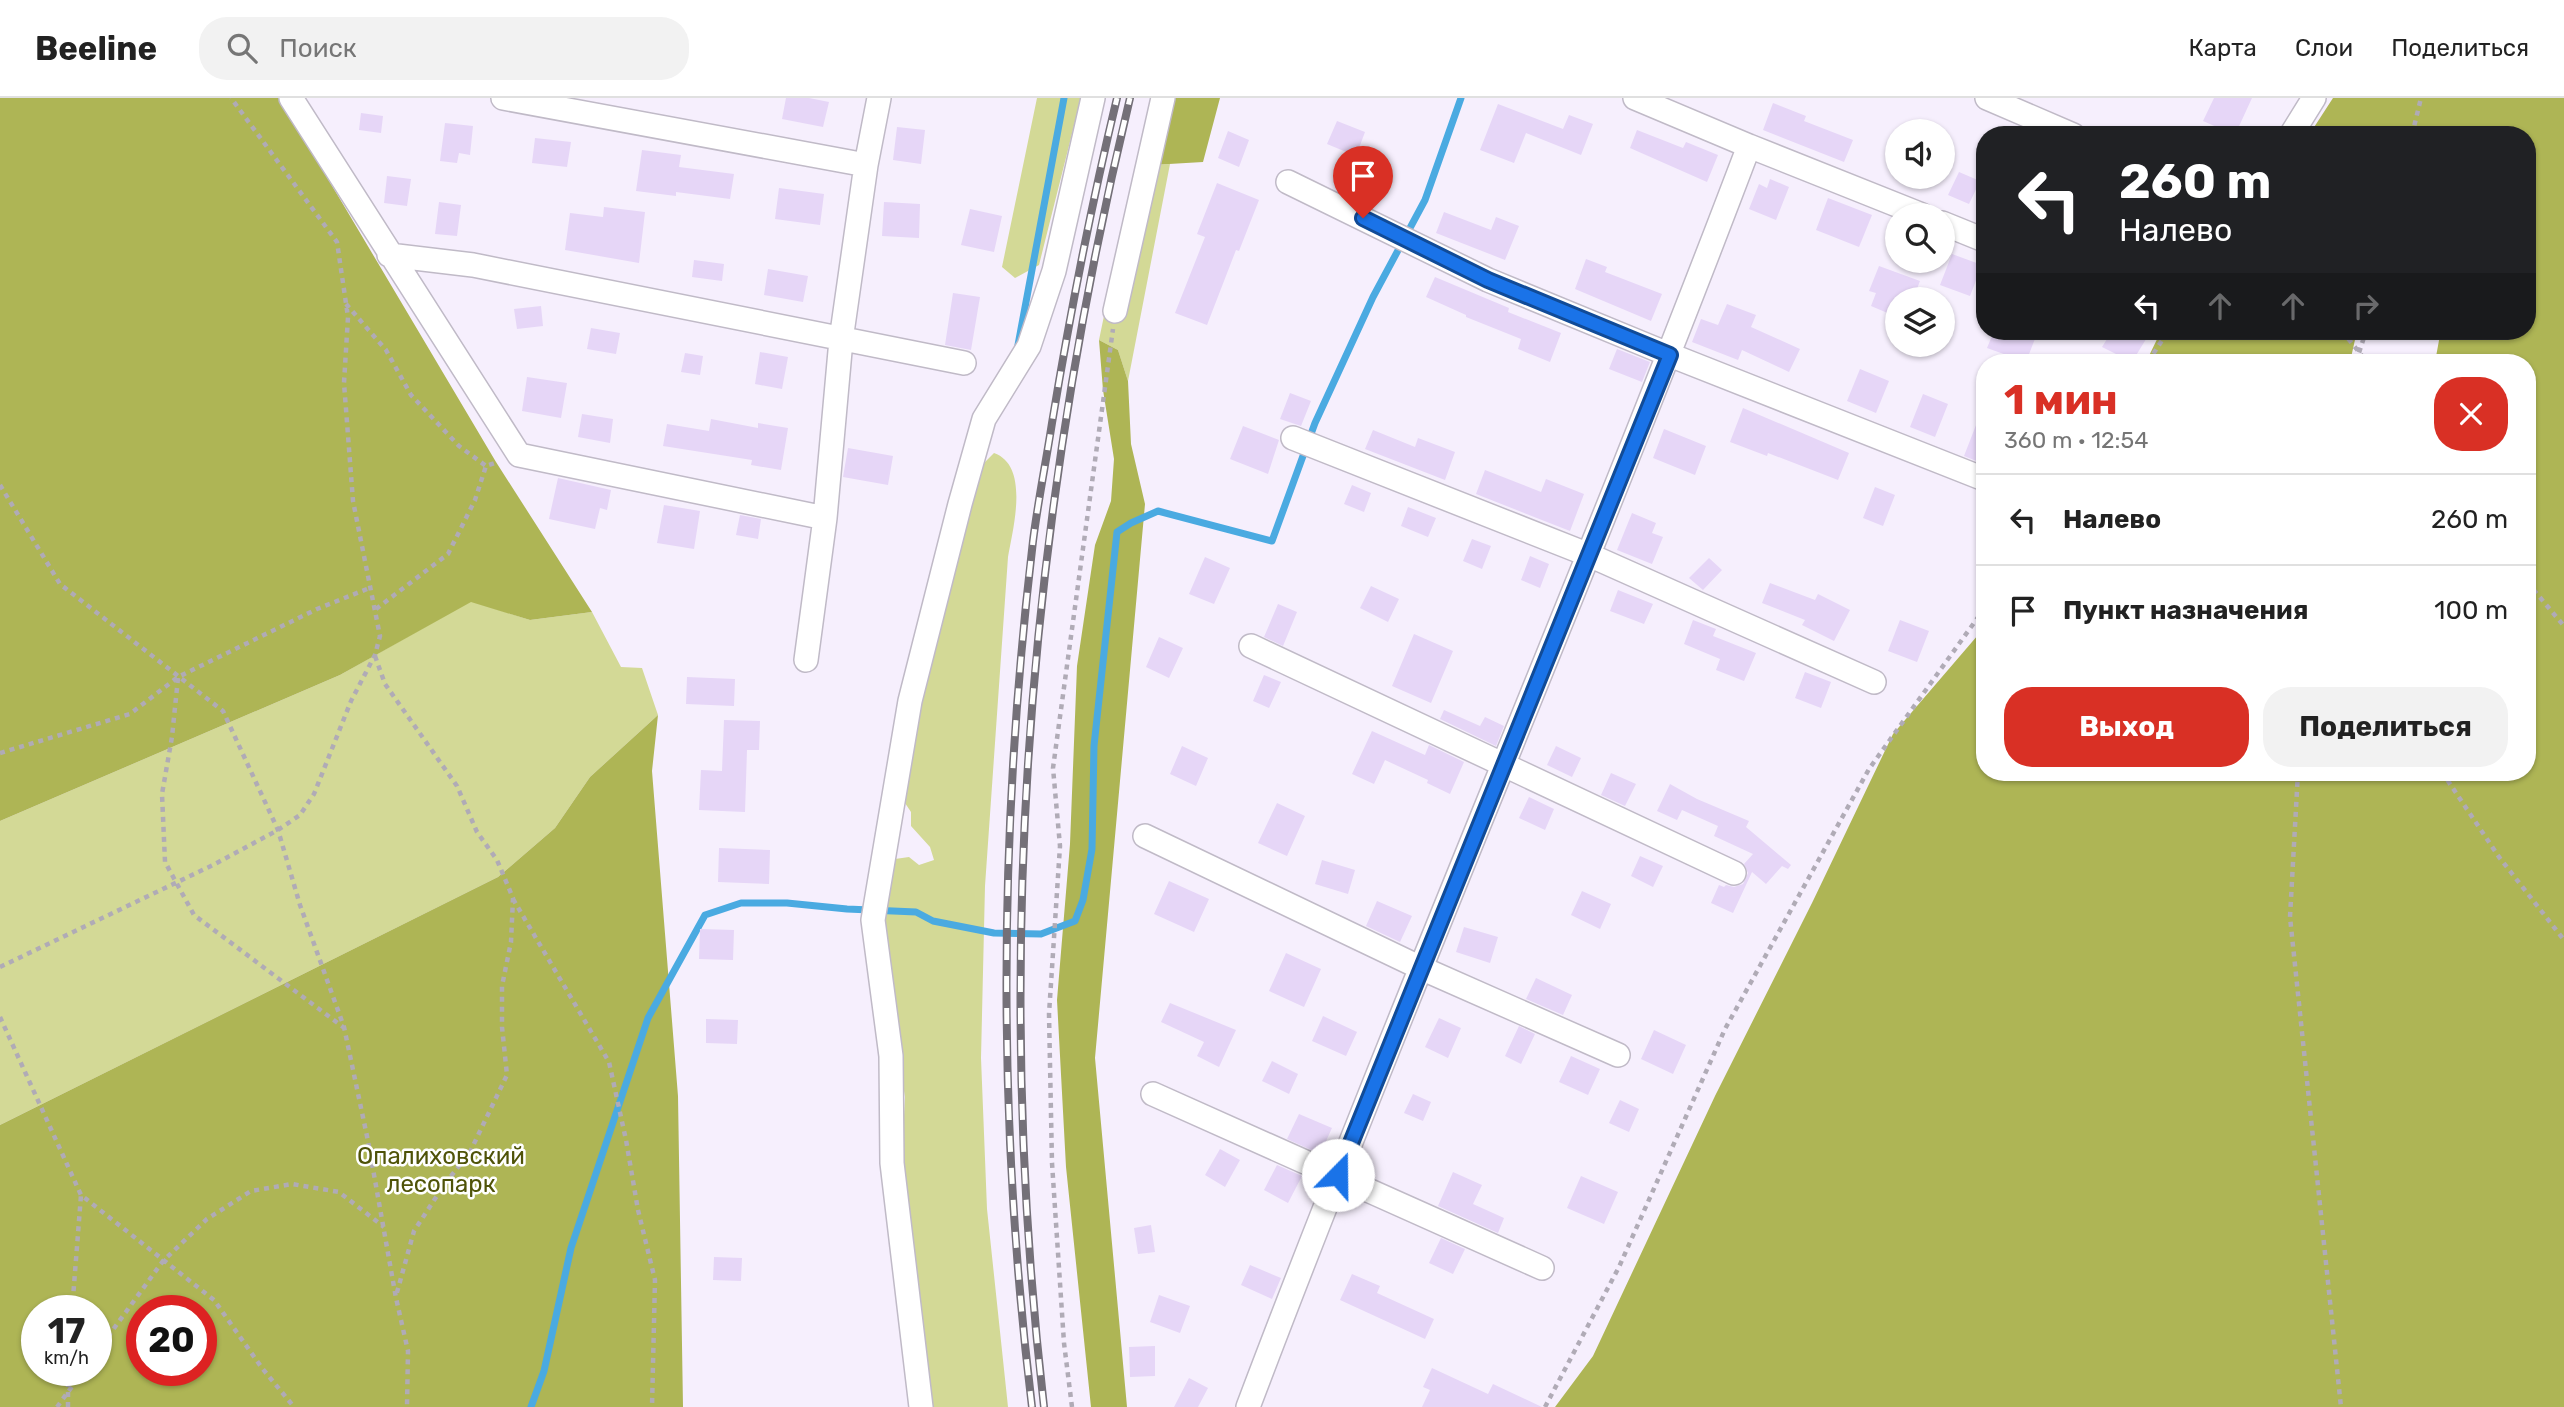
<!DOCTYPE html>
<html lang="ru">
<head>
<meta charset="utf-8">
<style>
  :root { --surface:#fff; --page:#f2f2f2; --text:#222; --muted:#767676; --line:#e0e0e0; --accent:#d93025 }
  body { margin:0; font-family:Rubik,sans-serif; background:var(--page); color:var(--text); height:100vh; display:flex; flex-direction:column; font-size:26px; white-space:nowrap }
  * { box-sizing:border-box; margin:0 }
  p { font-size:23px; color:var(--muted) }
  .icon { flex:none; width:38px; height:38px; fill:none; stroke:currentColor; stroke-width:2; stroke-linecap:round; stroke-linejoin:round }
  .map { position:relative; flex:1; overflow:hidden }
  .side { position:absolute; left:1976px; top:256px; width:560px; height:427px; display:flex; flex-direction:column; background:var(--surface); border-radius:28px; box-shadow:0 2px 5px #0004 }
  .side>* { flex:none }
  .top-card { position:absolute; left:1976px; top:28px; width:560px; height:214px; border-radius:28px; box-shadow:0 2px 5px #0004; background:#202124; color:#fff; overflow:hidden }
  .buttons { position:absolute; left:1885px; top:21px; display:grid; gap:14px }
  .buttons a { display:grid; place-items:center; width:70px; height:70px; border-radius:50%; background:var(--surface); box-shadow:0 2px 5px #0004; font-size:35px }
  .speed { position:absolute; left:21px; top:1197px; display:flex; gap:14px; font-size:35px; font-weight:700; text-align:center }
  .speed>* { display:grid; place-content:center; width:91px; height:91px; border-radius:50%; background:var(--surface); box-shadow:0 2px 5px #0004; line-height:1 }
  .speed small { font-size:18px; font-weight:400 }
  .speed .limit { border:10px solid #d22; background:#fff; color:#111 }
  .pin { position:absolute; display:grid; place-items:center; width:60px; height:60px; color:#fff; margin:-72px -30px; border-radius:50% 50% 50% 0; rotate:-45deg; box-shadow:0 0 7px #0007 }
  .pin .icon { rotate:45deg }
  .me { position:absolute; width:77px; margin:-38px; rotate:22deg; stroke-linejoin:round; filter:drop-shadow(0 0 5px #0008) }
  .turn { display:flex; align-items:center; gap:24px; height:147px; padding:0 28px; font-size:32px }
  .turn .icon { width:91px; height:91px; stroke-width:2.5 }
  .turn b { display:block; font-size:49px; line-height:60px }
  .lanes { display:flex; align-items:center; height:66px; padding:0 28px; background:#0003; justify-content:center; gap:35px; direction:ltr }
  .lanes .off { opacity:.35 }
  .round { display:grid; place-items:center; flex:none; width:74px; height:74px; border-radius:28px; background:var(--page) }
  .headline { display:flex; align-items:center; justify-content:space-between; height:119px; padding:0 28px }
  h1 { font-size:42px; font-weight:700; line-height:52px; color:var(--accent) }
  .primary-button { display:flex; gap:14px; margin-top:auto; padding:14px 28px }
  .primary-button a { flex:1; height:80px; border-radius:28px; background:var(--accent); color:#fff; font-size:28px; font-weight:700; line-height:80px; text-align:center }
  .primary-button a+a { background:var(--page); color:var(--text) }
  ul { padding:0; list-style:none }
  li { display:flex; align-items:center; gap:21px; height:91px; padding:0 28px; border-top:2px solid var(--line) }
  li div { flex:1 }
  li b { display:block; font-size:26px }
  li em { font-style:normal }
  header { display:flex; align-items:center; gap:42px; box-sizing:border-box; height:98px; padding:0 35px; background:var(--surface); border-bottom:2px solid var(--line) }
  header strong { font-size:33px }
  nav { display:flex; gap:38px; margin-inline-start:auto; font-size:24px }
  .search { width:490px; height:63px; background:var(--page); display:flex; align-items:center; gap:18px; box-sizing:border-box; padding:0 24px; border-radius:28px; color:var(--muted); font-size:26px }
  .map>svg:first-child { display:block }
  .green { fill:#d3d996 }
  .forest { fill:#aeb555; fill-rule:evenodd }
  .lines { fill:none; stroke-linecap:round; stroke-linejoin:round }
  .stream { stroke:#4aaae1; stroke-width:7 }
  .building { fill:#e6d6f7 }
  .minor-casing { stroke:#c0bac7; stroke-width:26 }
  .path { stroke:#b0abb6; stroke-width:4.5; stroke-dasharray:5 5; stroke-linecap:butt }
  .minor { stroke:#fff; stroke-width:23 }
  .rail-casing { stroke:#747078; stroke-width:8 }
  .rail { stroke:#fff; stroke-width:5; stroke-dasharray:16; stroke-linecap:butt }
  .route-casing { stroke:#114b97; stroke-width:18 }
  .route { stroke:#1a73e8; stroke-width:12 }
  .labels { text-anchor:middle; stroke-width:5; stroke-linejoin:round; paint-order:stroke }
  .park-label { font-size:24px; fill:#4f5308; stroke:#fff }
</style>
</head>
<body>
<header>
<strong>Beeline</strong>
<div class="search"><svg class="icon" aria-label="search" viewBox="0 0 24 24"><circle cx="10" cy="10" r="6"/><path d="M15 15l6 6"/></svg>Поиск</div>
<nav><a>Карта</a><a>Слои</a><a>Поделиться</a></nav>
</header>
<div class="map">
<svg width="2564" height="1309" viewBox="0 0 2564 1309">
  <rect width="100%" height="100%" fill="#f6effd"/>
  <path class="green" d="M 1037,0 L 1081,0 L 1039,167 L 1015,180 L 1002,169 Z
    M 1170,66 L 1128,283 L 1118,252 L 1099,242 L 1135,68 Z
    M 994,355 C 1030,368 1013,430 1008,459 L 985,788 L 981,960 L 987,1111 L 1008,1309 L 928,1309 L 902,1056 L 905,999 L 883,866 L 880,822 L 891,768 L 895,761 L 909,759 L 919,767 L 934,762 L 930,749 L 911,728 L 911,714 L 903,702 L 911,639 L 971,388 L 984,365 Z
    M 471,503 L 530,522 L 592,514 L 621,569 L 642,570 L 658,617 L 590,679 L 555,730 L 498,779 L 0,1027 L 0,723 L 340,577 Z"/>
  <path class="forest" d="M 0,0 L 280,0 L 496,364 L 592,514 L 530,522 L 471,504 L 340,577 L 0,723 Z
    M 1154,0 L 1220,0 L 1203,64 L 1135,68 Z
    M 2333,0 L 2564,0 L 2564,1309 L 1555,1309 L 1593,1258 L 1715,998 L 1812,805 L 1893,636 L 1984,530 L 1984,674 L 2527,674 L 2527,264 L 2435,264 L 2440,237 L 2439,233 L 2527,233 L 2527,37 L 2309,37 Z
    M 2161,233 L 2357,233 L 2350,264 L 2146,264 Z
    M 1099,242 L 1118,252 L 1128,283 L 1131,346 L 1145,406 L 1095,960 L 1127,1309 L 1091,1309 L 1066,1069 L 1057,902 L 1070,746 L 1077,568 L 1095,447 L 1111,403 L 1114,361 L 1103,292 Z
    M 658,617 L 652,673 L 678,998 L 683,1309 L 0,1309 L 0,1027 L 498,779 L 555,730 L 590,679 ZM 37,1213 L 96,1213 L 96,1272 L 37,1272 ZM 142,1213 L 201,1213 L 201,1272 L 142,1272 Z"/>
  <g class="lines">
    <path class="stream" d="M 1018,247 L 1064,0
      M 531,1309 L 544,1273 L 571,1150 L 648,920 L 705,817 L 741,805 L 787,805 L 847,811 L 916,814 L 933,823 L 994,835 L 1041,836 L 1075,823 L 1083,802 L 1092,751 L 1094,648 L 1117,434 L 1131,425 L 1158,413 L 1272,443 L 1315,325 L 1373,199 L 1425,102 L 1461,0"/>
  </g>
  <path class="building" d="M 786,0 L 809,0 L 829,4 L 823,29 L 782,21 Z
    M 2214,0 L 2252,0 L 2235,37 L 2203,23 Z
    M 1773,5 L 1806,18 L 1804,23 L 1853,42 L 1844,64 L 1763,32 Z
    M 1498,6 L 1563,31 L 1569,17 L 1593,26 L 1581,57 L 1526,35 L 1514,65 L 1480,52 Z
    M 361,15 L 383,18 L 381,35 L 359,32 Z
    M 1337,23 L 1365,34 L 1356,58 L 1327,46 Z
    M 445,25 L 473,28 L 470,57 L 459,55 L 457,65 L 440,63 Z
    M 897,29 L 925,32 L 921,66 L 893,62 Z
    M 1637,32 L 1683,50 L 1686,44 L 1718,57 L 1707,84 L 1630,50 Z
    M 1228,33 L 1249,42 L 1239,69 L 1218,60 Z
    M 535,40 L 571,44 L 567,69 L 532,65 Z
    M 642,52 L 681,57 L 679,69 L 734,76 L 730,101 L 676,94 L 676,98 L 636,93 Z
    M 1959,74 L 1980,83 L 1969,106 L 1948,97 Z
    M 387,78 L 411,81 L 407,108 L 384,105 Z
    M 1770,81 L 1789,89 L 1776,122 L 1749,111 L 1759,86 L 1767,90 Z
    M 1217,85 L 1259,102 L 1239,153 L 1236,152 L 1207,227 L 1175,215 L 1205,139 L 1197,136 Z
    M 779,90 L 824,96 L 820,127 L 775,121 Z
    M 1828,100 L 1872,117 L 1859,149 L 1816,132 Z
    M 439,104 L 461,107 L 457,138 L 435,136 Z
    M 884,104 L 920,106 L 919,140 L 882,138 Z
    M 604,109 L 645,114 L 639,165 L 565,152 L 570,115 L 603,119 Z
    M 970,111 L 1002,118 L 994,154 L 961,147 Z
    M 1444,114 L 1491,132 L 1496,119 L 1519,128 L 1505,162 L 1436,135 Z
    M 1952,156 L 1982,167 L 1970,198 L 1940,187 Z
    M 1586,161 L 1607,169 L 1605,174 L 1662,196 L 1651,223 L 1575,191 Z
    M 694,162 L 724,166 L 722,183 L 692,179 Z
    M 1879,168 L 1920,183 L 1913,201 L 1897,201 L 1897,219 L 1871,208 L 1876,195 L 1869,193 Z
    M 768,171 L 808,178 L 803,204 L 764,197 Z
    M 1435,179 L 1509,210 L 1508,214 L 1561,235 L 1550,264 L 1518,251 L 1521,241 L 1466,219 L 1466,217 L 1426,199 Z
    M 953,195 L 980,199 L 971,252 L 945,247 Z
    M 1727,206 L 1756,217 L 1751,229 L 1800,251 L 1789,274 L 1742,252 L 1738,262 L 1692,244 L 1701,221 L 1718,227 Z
    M 541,208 L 543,228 L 517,231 L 514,211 Z
    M 591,230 L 620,235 L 616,256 L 587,251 Z
    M 1994,233 L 2038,233 L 2026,264 L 1987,250 Z
    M 2112,233 L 2151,233 L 2132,264 L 2102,249 Z
    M 1617,251 L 1650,264 L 1642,284 L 1609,271 Z
    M 760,254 L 788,259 L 782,291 L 755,286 Z
    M 685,255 L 703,258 L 700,277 L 681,274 Z
    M 1860,271 L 1889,283 L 1876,315 L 1847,303 Z
    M 527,279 L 567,285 L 561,320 L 522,313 Z
    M 1290,295 L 1311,303 L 1301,328 L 1280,321 Z
    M 1923,296 L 1948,306 L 1935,339 L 1910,329 Z
    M 1983,309 L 1984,310 L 1984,366 L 1964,358 Z
    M 1743,310 L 1849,355 L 1838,382 L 1768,355 L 1767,358 L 1730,344 Z
    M 582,316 L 613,321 L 610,345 L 578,339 Z
    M 711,321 L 758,330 L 758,325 L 788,330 L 781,372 L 751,367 L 752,362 L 663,348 L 667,326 L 709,333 Z
    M 1243,328 L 1279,342 L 1268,376 L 1230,361 Z
    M 1664,331 L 1706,348 L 1695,377 L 1653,360 Z
    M 1373,332 L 1415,349 L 1418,340 L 1455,354 L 1445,382 L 1365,351 Z
    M 848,350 L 893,358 L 888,387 L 843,379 Z
    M 1485,372 L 1541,394 L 1546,381 L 1584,396 L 1570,433 L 1476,396 Z
    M 558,380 L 611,392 L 607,412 L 600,410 L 595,431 L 549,421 Z
    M 1352,387 L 1371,395 L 1364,414 L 1344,406 Z
    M 1875,389 L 1895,397 L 1883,428 L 1863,420 Z
    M 664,407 L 700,413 L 694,451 L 657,445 Z
    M 1408,409 L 1436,420 L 1428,439 L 1401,428 Z
    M 1632,415 L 1656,425 L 1652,435 L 1663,439 L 1652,466 L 1617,452 Z
    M 740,417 L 761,421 L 758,441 L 736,437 Z
    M 1472,441 L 1491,448 L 1482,471 L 1463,463 Z
    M 1530,458 L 1549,466 L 1540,490 L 1521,482 Z
    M 1205,459 L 1230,470 L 1214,506 L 1189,496 Z
    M 1709,460 L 1722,472 L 1703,492 L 1689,480 Z
    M 1770,485 L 1815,502 L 1818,496 L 1850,512 L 1834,543 L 1802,527 L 1805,522 L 1762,505 Z
    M 1371,488 L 1399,501 L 1388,524 L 1360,510 Z
    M 1618,492 L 1653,506 L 1644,526 L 1610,513 Z
    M 1278,506 L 1297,514 L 1283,548 L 1264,539 Z
    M 1693,522 L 1716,531 L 1713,538 L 1756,555 L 1744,583 L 1716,572 L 1720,561 L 1684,546 Z
    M 1900,522 L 1929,533 L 1917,564 L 1888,553 Z
    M 1414,536 L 1453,553 L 1431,605 L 1392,588 Z
    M 1159,539 L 1183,550 L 1169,580 L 1146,569 Z
    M 1805,574 L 1831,584 L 1821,610 L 1795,600 Z
    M 1264,577 L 1281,584 L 1269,610 L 1253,603 Z
    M 687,579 L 735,581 L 734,608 L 686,606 Z
    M 1444,612 L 1480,628 L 1485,619 L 1504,628 L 1496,648 L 1440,621 Z
    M 724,622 L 760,623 L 759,652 L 747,652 L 745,714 L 699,712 L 701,672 L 722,673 Z
    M 1372,633 L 1425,657 L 1429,647 L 1464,664 L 1450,696 L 1427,685 L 1428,682 L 1385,662 L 1374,686 L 1352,676 Z
    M 1182,648 L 1208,660 L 1196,688 L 1170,676 Z
    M 1556,648 L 1581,660 L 1572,679 L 1547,667 Z
    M 1611,675 L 1636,686 L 1625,708 L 1601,697 Z
    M 1670,686 L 1697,701 L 1749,723 L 1746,729 L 1791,767 L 1788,771 L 1782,768 L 1766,786 L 1752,774 L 1733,815 L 1711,805 L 1719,787 L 1724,789 L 1726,787 L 1734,789 L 1743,786 L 1748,775 L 1744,766 L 1753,756 L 1714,738 L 1718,728 L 1682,712 L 1677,722 L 1657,713 Z
    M 1529,699 L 1554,711 L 1545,732 L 1519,720 Z
    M 1277,705 L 1305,718 L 1287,758 L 1258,745 Z
    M 719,750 L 770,752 L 769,786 L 718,784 Z
    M 1640,758 L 1663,768 L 1653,789 L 1631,778 Z
    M 1322,762 L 1355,772 L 1348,796 L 1315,786 Z
    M 1169,783 L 1209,801 L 1194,834 L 1154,816 Z
    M 1582,793 L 1611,806 L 1600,831 L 1571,817 Z
    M 1377,803 L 1412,818 L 1400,844 L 1366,828 Z
    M 1464,829 L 1498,839 L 1490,865 L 1456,854 Z
    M 700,831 L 734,832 L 733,862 L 699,861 Z
    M 1286,855 L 1321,871 L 1304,909 L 1269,893 Z
    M 1536,880 L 1572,897 L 1563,917 L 1526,901 Z
    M 1170,905 L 1236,932 L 1219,969 L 1197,958 L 1204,944 L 1161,924 Z
    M 1323,918 L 1357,934 L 1346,958 L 1312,943 Z
    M 1439,920 L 1461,930 L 1448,960 L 1425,949 Z
    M 706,921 L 738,922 L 737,946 L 706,945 Z
    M 1519,928 L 1535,936 L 1521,966 L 1505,958 Z
    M 1654,932 L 1686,947 L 1673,976 L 1641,961 Z
    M 1571,958 L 1600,971 L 1588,997 L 1559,984 Z
    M 1272,963 L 1298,976 L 1289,996 L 1262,983 Z
    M 1413,996 L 1431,1004 L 1423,1023 L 1404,1015 Z
    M 1620,1002 L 1639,1011 L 1629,1034 L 1609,1025 Z
    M 1299,1016 L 1332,1030 L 1320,1056 L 1287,1041 Z
    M 1220,1051 L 1240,1062 L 1225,1089 L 1205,1077 Z
    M 1277,1067 L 1302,1078 L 1288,1105 L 1264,1092 Z
    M 1453,1074 L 1482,1087 L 1473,1106 L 1504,1120 L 1498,1135 L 1438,1108 Z
    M 1581,1078 L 1618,1094 L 1604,1126 L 1567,1110 Z
    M 1151,1127 L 1155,1154 L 1138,1156 L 1134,1130 Z
    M 1441,1140 L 1465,1151 L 1453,1176 L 1429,1165 Z
    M 714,1159 L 742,1160 L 741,1183 L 713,1182 Z
    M 1250,1167 L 1281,1180 L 1272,1201 L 1241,1187 Z
    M 1352,1176 L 1380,1188 L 1377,1195 L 1434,1221 L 1425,1241 L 1340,1202 Z
    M 1159,1197 L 1190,1208 L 1180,1235 L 1150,1224 Z
    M 1155,1248 L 1155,1278 L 1130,1279 L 1129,1249 Z
    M 1432,1270 L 1488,1296 L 1493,1286 L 1542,1309 L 1422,1309 L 1430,1292 L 1423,1289 Z
    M 1189,1280 L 1208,1290 L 1198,1309 L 1174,1309 Z"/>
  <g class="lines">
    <g class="minor-casing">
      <path id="minor" d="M 291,0 L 519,357 L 825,420
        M 503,0 L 866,67
        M 1987,0 L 2073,37
        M 2291,37 L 2314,0
        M 1749,48 L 1922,117
        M 1288,84 L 1488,182 L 1670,257 L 1984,381
        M 1942,125 L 1984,142
        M 389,157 L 473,167 L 964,265
        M 1115,213 L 1163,0
        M 1293,340 L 1589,457 L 1874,584
        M 1251,548 L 1734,775
        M 806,562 L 825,420 L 841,242 L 866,67 L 879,0
        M 1145,738 L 1421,870 L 1618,957
        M 1153,996 L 1542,1170
        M 921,1309 L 892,1065 L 891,958 L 873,822 L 910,603 L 960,406 L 984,321 L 1029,248 L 1054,173 L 1093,0
        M 1248,1309 C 1408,886 1589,471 1749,48 L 1635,0"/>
    </g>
    <path class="path" d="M 2412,37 L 2421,0
      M 346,206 L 386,252 L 411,297 L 459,348 L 486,368
      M 2342,233 L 2367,264
      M 2148,264 L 2168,233
      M 2356,264 L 2366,233
      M 0,387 L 60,486 L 223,613 L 278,732 L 300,807 L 344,929 L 368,1043 L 396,1200 L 408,1253 L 407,1309
      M 2527,484 L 2564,528
      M 376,511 L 448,456 L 475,402 L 486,368 L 498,364
      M 375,558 L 385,586 L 457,688 L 477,734 L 497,762 L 513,800 L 511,844 L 502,888 L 502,929 L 507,977 L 470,1054 L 444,1087 L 414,1133 L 396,1198
      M 178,580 L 172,639 L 162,696 L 165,764 L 194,817 L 343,929
      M 0,655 L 130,616 L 178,579 L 317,511 L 372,489
      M 2298,674 L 2290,819 L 2341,1309
      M 2442,674 L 2499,759 L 2564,842
      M 513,801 L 609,964 L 626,1042 L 638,1112 L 655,1182 L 652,1309
      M 0,869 L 213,767 L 278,732 L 300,717 L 314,696 L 351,603 L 375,557 L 380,538 L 353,403 L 344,285 L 348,219 L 337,144 L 231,0
      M 0,919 L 81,1097 L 214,1202 L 262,1270 L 294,1309
      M 72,1213 L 81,1097
      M 96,1255 L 163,1163 L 207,1121 L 251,1093 L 292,1086 L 339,1094 L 384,1129
      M 57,1309 L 84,1272
      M 68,1309 L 68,1272
      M 1072,1309 L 1064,1245 L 1052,1065 L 1049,916 L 1060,748 L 1053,670 L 1113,231
      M 1545,1309 L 1619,1169 L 1725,931 L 1869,671 L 1984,511"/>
    <use href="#minor" class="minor"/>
    <g class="rail-casing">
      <path id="rail" d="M 1032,1309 C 997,1022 999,730 1033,443 C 1038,403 1046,364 1052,325 C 1070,216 1091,108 1117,0
        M 1044,1309 C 993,867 1026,432 1130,0"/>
    </g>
    <use href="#rail" class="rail"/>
  </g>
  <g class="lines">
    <g class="route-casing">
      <path id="route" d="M 1338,1077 L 1670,257 L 1488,182 L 1363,120"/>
    </g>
    <use href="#route" class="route"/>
  </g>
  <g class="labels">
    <g class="park-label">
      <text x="441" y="1066">Опалиховский<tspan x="441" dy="28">лесопарк</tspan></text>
    </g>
  </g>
</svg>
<div class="buttons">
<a><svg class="icon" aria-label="sound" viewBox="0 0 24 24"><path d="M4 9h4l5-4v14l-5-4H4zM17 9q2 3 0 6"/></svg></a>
<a><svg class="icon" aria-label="search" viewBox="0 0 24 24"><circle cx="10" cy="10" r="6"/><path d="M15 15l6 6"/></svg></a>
<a><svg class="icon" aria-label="layers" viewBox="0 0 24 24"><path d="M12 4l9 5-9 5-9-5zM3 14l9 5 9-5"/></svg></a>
</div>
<div class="speed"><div>17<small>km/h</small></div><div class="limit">20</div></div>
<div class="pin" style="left:1363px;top:120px;background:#d93025"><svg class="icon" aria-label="arrive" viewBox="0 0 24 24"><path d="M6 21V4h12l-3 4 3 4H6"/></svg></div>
<svg class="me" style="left:1338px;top:1077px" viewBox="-20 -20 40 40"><circle r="19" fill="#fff"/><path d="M0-13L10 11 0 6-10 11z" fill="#1a73e8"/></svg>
<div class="top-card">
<div class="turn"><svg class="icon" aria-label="left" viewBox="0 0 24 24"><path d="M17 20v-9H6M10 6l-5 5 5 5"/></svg><div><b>260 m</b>Налево</div></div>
<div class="lanes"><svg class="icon" aria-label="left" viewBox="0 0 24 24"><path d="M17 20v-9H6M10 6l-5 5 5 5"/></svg><svg class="icon off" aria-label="ahead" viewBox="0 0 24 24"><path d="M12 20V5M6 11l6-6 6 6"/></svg><svg class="icon off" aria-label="ahead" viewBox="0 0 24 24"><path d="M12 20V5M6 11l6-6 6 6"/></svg><svg class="icon off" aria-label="right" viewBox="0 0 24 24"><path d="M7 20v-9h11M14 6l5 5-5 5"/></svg></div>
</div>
<section class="side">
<div class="headline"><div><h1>1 мин</h1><p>360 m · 12:54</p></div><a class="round" style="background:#d93025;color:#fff"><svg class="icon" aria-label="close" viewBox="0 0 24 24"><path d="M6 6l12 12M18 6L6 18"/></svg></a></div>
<ul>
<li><svg class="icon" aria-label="left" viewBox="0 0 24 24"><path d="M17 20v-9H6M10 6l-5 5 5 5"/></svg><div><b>Налево</b></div><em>260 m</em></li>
<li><svg class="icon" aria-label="arrive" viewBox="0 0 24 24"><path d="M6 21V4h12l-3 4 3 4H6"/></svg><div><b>Пункт назначения</b></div><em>100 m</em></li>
</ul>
<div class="primary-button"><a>Выход</a><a>Поделиться</a></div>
</section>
</div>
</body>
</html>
